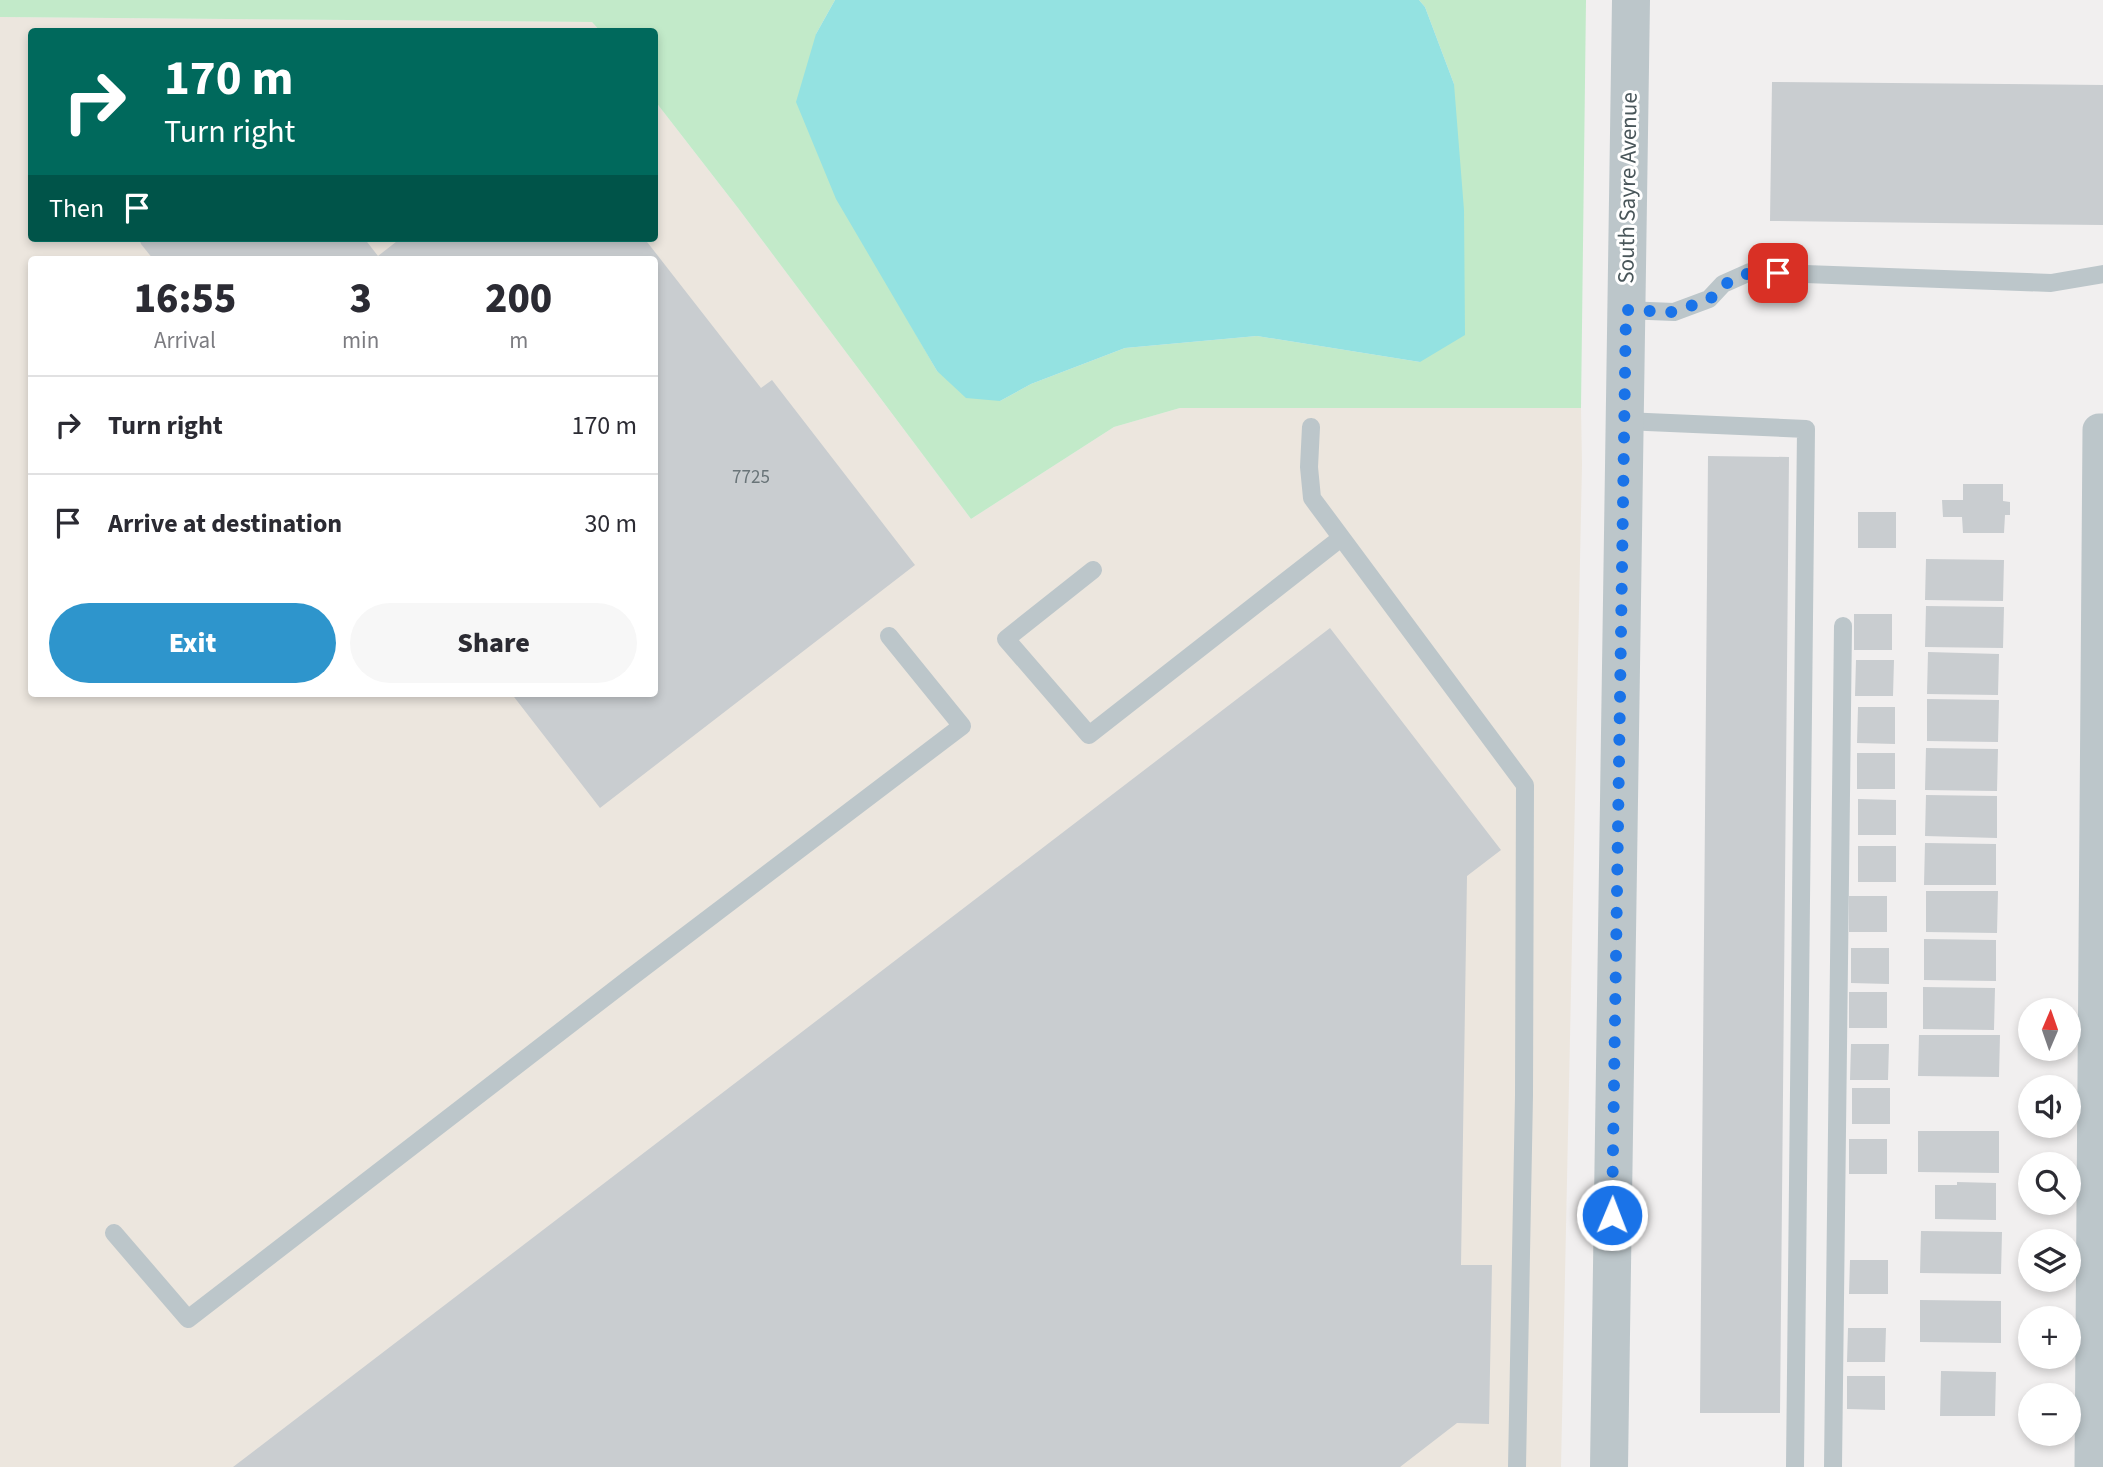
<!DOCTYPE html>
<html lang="en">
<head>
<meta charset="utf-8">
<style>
  :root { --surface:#fff; --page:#f7f7f7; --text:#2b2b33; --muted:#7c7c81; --line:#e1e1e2; --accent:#2e95cc }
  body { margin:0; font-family:"Source Sans 3",sans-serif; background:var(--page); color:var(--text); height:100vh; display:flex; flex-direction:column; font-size:26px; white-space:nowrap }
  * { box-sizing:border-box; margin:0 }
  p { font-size:23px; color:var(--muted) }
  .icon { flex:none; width:38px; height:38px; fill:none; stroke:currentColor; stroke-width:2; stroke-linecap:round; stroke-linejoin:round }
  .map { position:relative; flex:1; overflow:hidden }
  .panel { position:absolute; left:28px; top:256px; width:630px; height:441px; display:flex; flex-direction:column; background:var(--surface); border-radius:7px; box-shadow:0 4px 10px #0003 }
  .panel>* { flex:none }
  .hud { position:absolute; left:28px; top:28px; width:630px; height:214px; border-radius:7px; box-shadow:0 4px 10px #0003; background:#00695c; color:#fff; overflow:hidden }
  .needle { width:46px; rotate:2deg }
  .tools { position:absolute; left:2018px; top:998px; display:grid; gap:14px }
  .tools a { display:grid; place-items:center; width:63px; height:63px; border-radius:50%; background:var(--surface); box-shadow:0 4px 10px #0003; font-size:35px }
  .pin { position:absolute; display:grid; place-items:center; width:60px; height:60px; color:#fff; margin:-30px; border-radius:14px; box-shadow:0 4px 10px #0006 }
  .me { position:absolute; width:77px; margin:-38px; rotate:1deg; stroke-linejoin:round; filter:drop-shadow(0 0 5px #0008) }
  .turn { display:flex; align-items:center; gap:24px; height:147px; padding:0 21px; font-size:32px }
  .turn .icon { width:91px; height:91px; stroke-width:2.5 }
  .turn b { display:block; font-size:49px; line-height:60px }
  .then { display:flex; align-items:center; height:66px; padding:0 21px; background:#0003; gap:14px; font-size:26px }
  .eta { display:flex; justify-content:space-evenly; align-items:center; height:119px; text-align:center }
  .eta b { font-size:42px; font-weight:800; line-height:49px }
  .primary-button { display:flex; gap:14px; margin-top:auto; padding:14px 21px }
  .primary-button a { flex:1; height:80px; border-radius:42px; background:var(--accent); color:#fff; font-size:28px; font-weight:800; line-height:80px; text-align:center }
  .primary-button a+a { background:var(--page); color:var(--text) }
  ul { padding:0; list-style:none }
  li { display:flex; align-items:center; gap:21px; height:98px; padding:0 21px; border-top:2px solid var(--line) }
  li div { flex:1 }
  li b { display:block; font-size:26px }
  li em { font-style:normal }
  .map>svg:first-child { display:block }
  .commercial { fill:#ece6de; fill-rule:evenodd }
  .green { fill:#c2eac9 }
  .water { fill:#94e2e1 }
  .building { fill:#c9cdd0 }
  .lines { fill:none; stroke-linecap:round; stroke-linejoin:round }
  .service { stroke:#bcc6ca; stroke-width:18 }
  .minor { stroke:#bcc6ca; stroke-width:33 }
  .tertiary { stroke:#bcc6ca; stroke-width:38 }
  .route { stroke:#1a73e8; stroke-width:12; stroke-dasharray:0 21.6 }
  .labels { text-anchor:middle; stroke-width:6; stroke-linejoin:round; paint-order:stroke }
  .number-label { font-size:19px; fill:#697478 }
  .street-label { font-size:23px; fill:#49565a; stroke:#fff }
</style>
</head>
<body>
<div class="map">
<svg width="2103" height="1467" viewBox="0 0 2103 1467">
  <rect width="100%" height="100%" fill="#f1efef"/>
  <path class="commercial" d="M 0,17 L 592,22 L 600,31 L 32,32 L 32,238 L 654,238 L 655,101 L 738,208 L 971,519 L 1114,427 L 1180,408 L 1581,408 L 1582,465 L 1561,1467 L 0,1467 ZM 32,259 L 654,259 L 654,693 L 32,693 Z"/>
  <path class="green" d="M 0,0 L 835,0 L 816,34 L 894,296 L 937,371 L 1000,401 L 1031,384 L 1125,348 L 1257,336 L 1420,362 L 1454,84 L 1425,7 L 1419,0 L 1586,0 L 1581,408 L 1180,408 L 1114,427 L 971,519 L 738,208 L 655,101 L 654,32 L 600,31 L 592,22 L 0,17 Z"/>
  <path class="water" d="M 835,0 L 1419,0 L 1425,7 L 1454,84 L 1464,210 L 1465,335 L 1420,362 L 1257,336 L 1125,348 L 1031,384 L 1000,401 L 966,398 L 937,371 L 836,199 L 796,102 L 816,34 Z"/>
  <path class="building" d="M 1772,82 L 2103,85 L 2103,225 L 1770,221 Z
    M 139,238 L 364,238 L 378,256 L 401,238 L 644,238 L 761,388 L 772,380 L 915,565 L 600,808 L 511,693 L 654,693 L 654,259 L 153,259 L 141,244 Z
    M 1708,456 L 1789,457 L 1780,1413 L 1700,1413 Z
    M 1963,484 L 2003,484 L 2003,501 L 2010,502 L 2010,515 L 2005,515 L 2004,533 L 1963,533 L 1962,517 L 1943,517 L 1942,500 L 1963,500 Z
    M 1858,512 L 1896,512 L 1896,548 L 1858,548 Z
    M 1926,559 L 2004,560 L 2003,601 L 1925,600 Z
    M 1926,606 L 2004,607 L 2003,648 L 1925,647 Z
    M 1854,614 L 1892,614 L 1892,650 L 1854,650 Z
    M 1330,628 L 1501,850 L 1467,876 L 1461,1265 L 1492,1265 L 1489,1424 L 1457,1423 L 1400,1467 L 233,1467 Z
    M 1928,652 L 1999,654 L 1998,695 L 1927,694 Z
    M 1856,660 L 1894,660 L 1893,696 L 1855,696 Z
    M 1927,699 L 1999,700 L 1998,742 L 1927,741 Z
    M 1858,707 L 1895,707 L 1895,744 L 1857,743 Z
    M 1926,748 L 1998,749 L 1997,791 L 1925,790 Z
    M 1857,753 L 1895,753 L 1895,789 L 1857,789 Z
    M 1926,795 L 1997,796 L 1997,838 L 1925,836 Z
    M 1858,799 L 1896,800 L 1896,835 L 1858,835 Z
    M 1925,843 L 1996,844 L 1996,885 L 1924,885 Z
    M 1858,846 L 1896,846 L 1896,882 L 1858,882 Z
    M 1926,891 L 1998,891 L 1997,933 L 1926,932 Z
    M 1849,896 L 1887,896 L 1887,932 L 1849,932 Z
    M 1924,939 L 1996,940 L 1996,981 L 1924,980 Z
    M 1851,948 L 1889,948 L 1889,984 L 1851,983 Z
    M 1923,987 L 1995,988 L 1994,1030 L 1923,1029 Z
    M 1849,992 L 1887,992 L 1887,1028 L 1849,1028 Z
    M 1919,1035 L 2000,1035 L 1999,1077 L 1918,1076 Z
    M 1851,1044 L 1889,1044 L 1888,1080 L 1850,1080 Z
    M 1852,1088 L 1890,1088 L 1890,1124 L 1852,1124 Z
    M 1918,1131 L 1999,1131 L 1999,1173 L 1918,1172 Z
    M 1849,1139 L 1887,1139 L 1887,1174 L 1849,1174 Z
    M 1957,1182 L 1996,1183 L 1996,1220 L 1935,1219 L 1935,1185 L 1957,1185 Z
    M 1921,1231 L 2002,1232 L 2001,1274 L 1920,1273 Z
    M 1850,1260 L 1888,1260 L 1888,1294 L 1849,1294 Z
    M 1920,1300 L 2001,1301 L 2001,1343 L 1920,1342 Z
    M 1848,1328 L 1886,1328 L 1885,1362 L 1847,1362 Z
    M 1941,1371 L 1996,1372 L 1995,1416 L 1940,1416 Z
    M 1847,1376 L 1885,1376 L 1885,1410 L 1847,1409 Z"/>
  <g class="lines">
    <path class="service" d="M 1625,310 L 1674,312 L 1709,299 L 1723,284 L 1750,272 L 2051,283 L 2103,274
      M 1624,421 L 1806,429 L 1795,1467
      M 1311,427 L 1309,467 L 1312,498 L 1525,785 L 1524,1095 L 1517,1467
      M 1093,570 L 1006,639 L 1089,735 L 1341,538
      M 114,1233 L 188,1319 L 630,978 L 962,726 L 889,636
      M 1833,1467 L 1843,626"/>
    <path class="minor" d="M 2091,1467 L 2099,430 L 2103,430"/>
    <path class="tertiary" d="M 1609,1467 L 1631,0"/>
  </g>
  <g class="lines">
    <path class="route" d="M 1612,1215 L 1626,310 L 1674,312 L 1710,299 L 1723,285 L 1751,272 L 1778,273"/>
  </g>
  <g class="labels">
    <g class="number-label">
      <text x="751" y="483">7725</text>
    </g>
    <g class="street-label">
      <text transform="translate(1627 188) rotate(-89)" y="8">South Sayre Avenue</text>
    </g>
  </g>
</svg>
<div class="tools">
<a><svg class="needle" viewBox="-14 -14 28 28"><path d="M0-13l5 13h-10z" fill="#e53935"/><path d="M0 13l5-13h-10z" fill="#7c7c81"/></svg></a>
<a><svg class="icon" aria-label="sound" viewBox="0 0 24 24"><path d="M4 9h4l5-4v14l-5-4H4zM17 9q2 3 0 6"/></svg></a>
<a><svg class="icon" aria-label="search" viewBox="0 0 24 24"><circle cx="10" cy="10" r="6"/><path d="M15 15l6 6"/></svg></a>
<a><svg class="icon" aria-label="layers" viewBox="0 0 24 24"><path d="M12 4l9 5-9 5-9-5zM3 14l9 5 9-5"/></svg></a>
<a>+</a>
<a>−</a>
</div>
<div class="pin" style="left:1778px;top:273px;background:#d93025"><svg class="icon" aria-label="arrive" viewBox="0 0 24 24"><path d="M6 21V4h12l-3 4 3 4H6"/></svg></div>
<svg class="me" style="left:1612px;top:1215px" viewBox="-20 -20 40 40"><circle r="17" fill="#1a73e8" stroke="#fff" stroke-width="3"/><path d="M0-11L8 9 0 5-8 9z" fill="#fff"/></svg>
<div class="hud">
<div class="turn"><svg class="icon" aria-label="right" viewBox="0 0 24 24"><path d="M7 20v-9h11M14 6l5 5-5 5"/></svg><div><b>170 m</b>Turn right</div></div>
<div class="then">Then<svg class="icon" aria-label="arrive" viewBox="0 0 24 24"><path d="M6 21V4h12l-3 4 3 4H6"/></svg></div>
</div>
<section class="panel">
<div class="eta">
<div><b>16:55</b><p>Arrival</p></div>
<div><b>3</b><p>min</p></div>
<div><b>200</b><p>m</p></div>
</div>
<ul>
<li><svg class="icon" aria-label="right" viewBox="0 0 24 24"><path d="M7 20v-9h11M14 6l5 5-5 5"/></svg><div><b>Turn right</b></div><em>170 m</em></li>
<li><svg class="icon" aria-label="arrive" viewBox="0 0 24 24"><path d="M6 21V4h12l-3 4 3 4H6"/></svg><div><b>Arrive at destination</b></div><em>30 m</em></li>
</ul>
<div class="primary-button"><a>Exit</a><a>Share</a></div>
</section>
</div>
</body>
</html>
